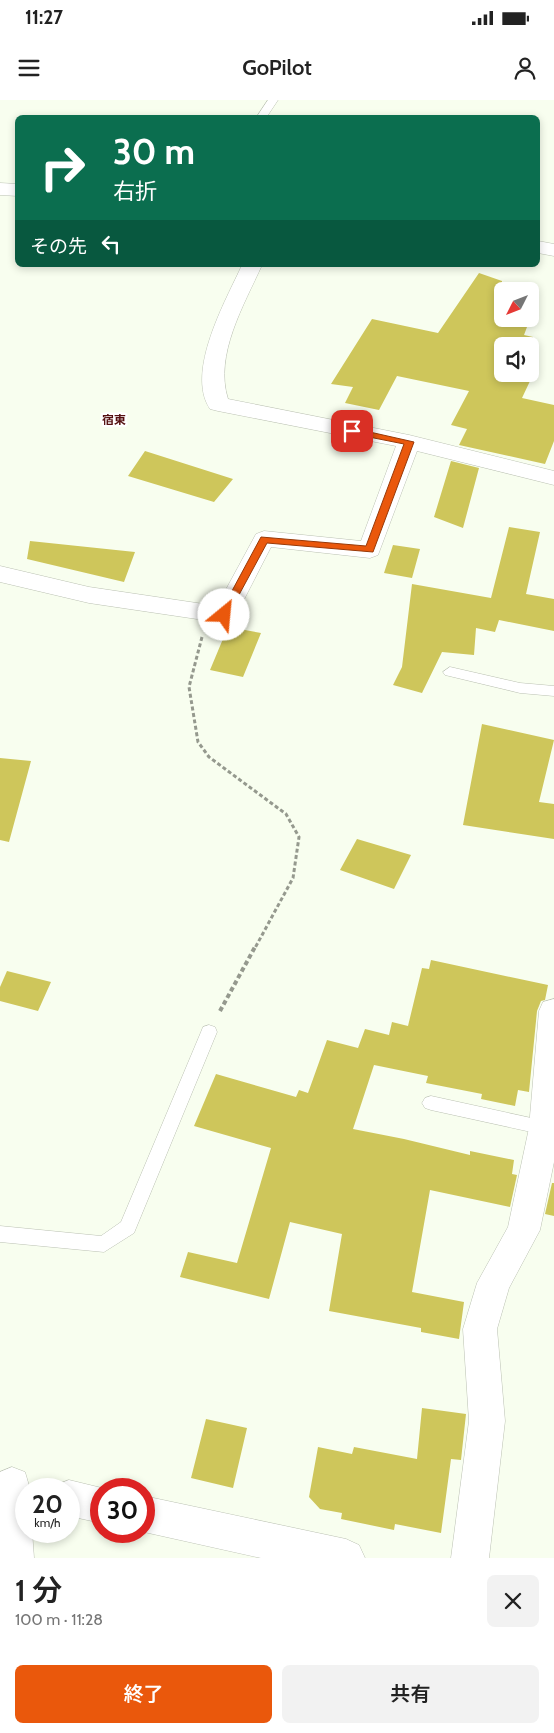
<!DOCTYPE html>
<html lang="ja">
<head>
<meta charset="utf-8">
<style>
  :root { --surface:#fff; --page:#f2f2f2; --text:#222; --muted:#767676; --accent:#ea580c }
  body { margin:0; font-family:Cabin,"Noto Sans JP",sans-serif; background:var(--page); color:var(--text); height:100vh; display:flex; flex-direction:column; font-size:19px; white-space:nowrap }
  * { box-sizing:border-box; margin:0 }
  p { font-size:16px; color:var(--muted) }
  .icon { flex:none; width:28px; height:28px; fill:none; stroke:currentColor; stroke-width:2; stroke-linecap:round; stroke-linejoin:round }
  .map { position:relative; height:1458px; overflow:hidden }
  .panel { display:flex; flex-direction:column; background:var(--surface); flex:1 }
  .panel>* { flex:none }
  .top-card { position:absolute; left:15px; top:15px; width:525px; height:152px; border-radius:8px; box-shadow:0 2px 8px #0003; background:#0b6e4f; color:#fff; overflow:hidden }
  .needle { width:32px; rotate:228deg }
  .tools { position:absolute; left:494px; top:182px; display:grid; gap:10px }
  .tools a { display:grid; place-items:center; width:45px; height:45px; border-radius:8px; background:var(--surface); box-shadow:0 2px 8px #0003; font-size:25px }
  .speed { position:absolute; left:15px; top:1378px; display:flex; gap:10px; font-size:25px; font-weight:700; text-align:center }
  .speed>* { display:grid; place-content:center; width:65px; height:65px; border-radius:50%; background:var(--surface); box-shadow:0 2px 8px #0003; line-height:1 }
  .speed small { font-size:12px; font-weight:400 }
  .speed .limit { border:8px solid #d22; background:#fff; color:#111 }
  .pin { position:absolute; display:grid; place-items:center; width:42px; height:42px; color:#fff; margin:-21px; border-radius:10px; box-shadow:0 2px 8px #0006 }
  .me { position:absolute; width:55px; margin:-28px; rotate:28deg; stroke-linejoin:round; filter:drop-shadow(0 0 4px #0008) }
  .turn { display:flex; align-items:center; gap:18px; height:105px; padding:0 15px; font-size:22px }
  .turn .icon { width:65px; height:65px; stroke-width:2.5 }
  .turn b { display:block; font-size:35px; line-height:42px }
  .then { display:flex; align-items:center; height:48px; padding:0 15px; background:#0003; gap:10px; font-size:19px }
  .round { display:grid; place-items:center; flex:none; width:52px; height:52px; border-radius:8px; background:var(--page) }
  .overview { display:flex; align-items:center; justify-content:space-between; height:85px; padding:0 15px }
  h1 { font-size:30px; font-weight:600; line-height:38px }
  .button { display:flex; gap:10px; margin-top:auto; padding:10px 15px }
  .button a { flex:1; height:58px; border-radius:8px; background:var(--accent); color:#fff; font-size:20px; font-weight:600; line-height:58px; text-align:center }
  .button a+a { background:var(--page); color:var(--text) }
  .status { display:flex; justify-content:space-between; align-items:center; height:35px; padding:0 25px; background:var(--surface); direction:ltr }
  .status svg { height:14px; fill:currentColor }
  header { display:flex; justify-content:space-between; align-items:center; height:65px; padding:0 15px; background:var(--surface); font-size:22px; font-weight:600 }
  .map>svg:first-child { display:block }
  .building { fill:#cec65b }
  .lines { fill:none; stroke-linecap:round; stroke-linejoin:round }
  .lane-casing { stroke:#bbc1b3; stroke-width:1 }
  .street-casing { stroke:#bbc1b3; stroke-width:1 }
  .primary-casing { stroke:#bbc1b3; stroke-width:1 }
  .path-far1 { stroke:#95998e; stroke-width:3; stroke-dasharray:4 2.5; stroke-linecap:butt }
  .path { stroke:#95998e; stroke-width:4; stroke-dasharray:4.5 3; stroke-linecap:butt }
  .lane { fill:#fff; fill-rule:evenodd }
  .street { fill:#fff; fill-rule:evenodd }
  .primary { fill:#fff; fill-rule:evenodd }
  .route { fill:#ea580c; stroke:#983908 }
  .labels { text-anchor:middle; stroke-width:4.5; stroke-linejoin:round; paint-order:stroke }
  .far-neighbourhood-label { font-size:12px; font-weight:bold; fill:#551011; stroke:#fff }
</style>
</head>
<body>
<div class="status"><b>11:27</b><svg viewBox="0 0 49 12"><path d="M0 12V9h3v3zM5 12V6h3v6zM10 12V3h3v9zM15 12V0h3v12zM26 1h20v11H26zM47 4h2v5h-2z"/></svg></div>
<header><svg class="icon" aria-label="menu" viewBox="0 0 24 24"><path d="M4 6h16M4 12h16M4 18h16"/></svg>GoPilot<svg class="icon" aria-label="person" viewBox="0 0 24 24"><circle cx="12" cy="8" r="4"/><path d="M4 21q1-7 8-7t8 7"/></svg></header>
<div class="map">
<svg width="554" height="1458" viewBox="0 0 554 1458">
  <rect width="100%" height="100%" fill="#f8feef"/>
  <path class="building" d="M 479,173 L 502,181 L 502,219 L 530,219 L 524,235 L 533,237 L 528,246 L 502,246 L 502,274 L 530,274 L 530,262 L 538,264 L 522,298 L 554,305 L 554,341 L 545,364 L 459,345 L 467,329 L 451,325 L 469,291 L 397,276 L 379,310 L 345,303 L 353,287 L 331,284 L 372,219 L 438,233 Z
    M 145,351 L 233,379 L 214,402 L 128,376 Z
    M 451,361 L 479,368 L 463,428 L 434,417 Z
    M 509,427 L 540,432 L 526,494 L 554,499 L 554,531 L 499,520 L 495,532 L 476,528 L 474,555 L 442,552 L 422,593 L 393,585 L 402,567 L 412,484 L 491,498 Z
    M 30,441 L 135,452 L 124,482 L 27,459 Z
    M 393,445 L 420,449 L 412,478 L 384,473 Z
    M 228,527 L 261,533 L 243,577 L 210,570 Z
    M 482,624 L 554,640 L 539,702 L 554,704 L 554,739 L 463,725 Z
    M 0,658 L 31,661 L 9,742 L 0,740 Z
    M 357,739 L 411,755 L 394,789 L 340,770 Z
    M 431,860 L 548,885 L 545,900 L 541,901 L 537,911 L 529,992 L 518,990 L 515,1006 L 481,999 L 482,994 L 426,983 L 428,976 L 374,965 L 353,1029 L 404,1039 L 470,1055 L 470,1051 L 514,1060 L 512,1074 L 517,1075 L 510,1107 L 430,1090 L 412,1192 L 464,1202 L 459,1239 L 421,1232 L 421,1228 L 329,1211 L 342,1134 L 290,1122 L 269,1199 L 180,1177 L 188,1152 L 237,1163 L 271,1048 L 194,1026 L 216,974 L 296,997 L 299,990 L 308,993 L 327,940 L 358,948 L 365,929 L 389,935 L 392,922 L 408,926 L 422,868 L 429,869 Z
    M 7,871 L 51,882 L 38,911 L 0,901 L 0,887 Z
    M 552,1083 L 554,1083 L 554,1116 L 545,1114 Z
    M 422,1308 L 466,1314 L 461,1360 L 451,1359 L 441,1433 L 395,1424 L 394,1430 L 341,1419 L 342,1413 L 320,1409 L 309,1397 L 318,1347 L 352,1354 L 354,1347 L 417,1359 Z
    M 206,1319 L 247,1328 L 233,1388 L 191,1378 Z"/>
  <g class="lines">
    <g class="lane-casing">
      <path id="lane" d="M 268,0 L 278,0 L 266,18 L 256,18 Z
        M 450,567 L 520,583 L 554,586 L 554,596 L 520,593 L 445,575 L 443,572 Z
        M 209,925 L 215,927 L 217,932 L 134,1133 L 104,1152 L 0,1142 L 0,1126 L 101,1136 L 121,1122 L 201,932 L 203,927 Z
        M 431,996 L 545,1021 L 551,1023 L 554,1028 L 551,1033 L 545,1035 L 431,1010 L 425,1008 L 422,1003 L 425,998 Z"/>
    </g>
    <g class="street-casing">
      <path id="street" d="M 242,165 L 262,165 C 244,205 214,255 228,299 L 409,335 L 554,371 L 554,385 L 417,351 L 378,455 L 370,458 L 271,447 L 233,521 L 224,523 L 89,503 L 0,482 L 0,466 L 89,487 L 217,506 L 256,434 L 264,431 L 361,441 L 396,346 L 218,311 L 210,309 C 185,272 226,200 242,165 Z
        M 554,899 L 554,1062 L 540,1130 L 509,1188 L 497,1229 L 505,1321 L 489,1458 L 451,1458 L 469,1321 L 463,1229 L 477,1183 L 508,1127 L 529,1028 L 539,911 L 543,902 Z
        M 12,1367 L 25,1372 L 30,1389 L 26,1389 L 26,1431 L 32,1431 L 34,1458 L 0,1458 L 0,1372 Z
        M 69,1380 L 106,1389 L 101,1389 L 101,1423 L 69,1416 L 69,1389 L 55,1389 L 56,1385 Z
        M 144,1396 L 346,1439 L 359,1445 L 365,1458 L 261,1458 L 144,1432 L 141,1431 L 144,1431 Z"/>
    </g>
    <g class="primary-casing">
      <path id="primary" d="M 0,83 L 18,84 L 18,96 L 0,95 Z
        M 538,141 L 554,144 L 554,156 L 538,153 Z"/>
    </g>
    <path class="path-far1" d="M 202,537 L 189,587 L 198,642 L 209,657 L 286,714 L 299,737 L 293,778 L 255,848"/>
    <path class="path" d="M 220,911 L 255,847"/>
    <use href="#lane" class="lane"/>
    <use href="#street" class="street"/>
    <use href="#primary" class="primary"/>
  </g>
  <path class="route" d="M 352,328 L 414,342 L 373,452 L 267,443 L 227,517 L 220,517 L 219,515 L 261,437 L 366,446 L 404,344 L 349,333 L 348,331 Z"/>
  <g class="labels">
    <g class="far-neighbourhood-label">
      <text x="114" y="324">宿東</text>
    </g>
  </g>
</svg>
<div class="tools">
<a><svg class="needle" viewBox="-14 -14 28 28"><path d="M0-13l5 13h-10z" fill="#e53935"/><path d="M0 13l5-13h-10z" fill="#767676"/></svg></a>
<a><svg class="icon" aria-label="sound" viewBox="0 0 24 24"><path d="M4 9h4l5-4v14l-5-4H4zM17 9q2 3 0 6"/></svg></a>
</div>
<div class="speed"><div>20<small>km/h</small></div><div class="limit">30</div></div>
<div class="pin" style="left:352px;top:331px;background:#d93025"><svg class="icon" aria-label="arrive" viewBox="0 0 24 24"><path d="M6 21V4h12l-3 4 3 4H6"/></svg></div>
<svg class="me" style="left:224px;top:515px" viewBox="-20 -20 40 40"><circle r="19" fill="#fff"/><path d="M0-13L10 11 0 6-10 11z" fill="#ea580c"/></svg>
<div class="top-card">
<div class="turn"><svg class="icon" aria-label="right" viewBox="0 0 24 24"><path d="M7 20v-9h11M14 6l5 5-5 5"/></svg><div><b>30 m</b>右折</div></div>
<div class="then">その先<svg class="icon" aria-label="left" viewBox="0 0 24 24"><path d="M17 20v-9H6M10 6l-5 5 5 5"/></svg></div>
</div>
</div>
<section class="panel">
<div class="overview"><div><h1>1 分</h1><p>100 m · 11:28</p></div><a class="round"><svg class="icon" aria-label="close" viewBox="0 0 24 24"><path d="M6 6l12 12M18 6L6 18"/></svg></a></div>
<div class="button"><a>終了</a><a>共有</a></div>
</section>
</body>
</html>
